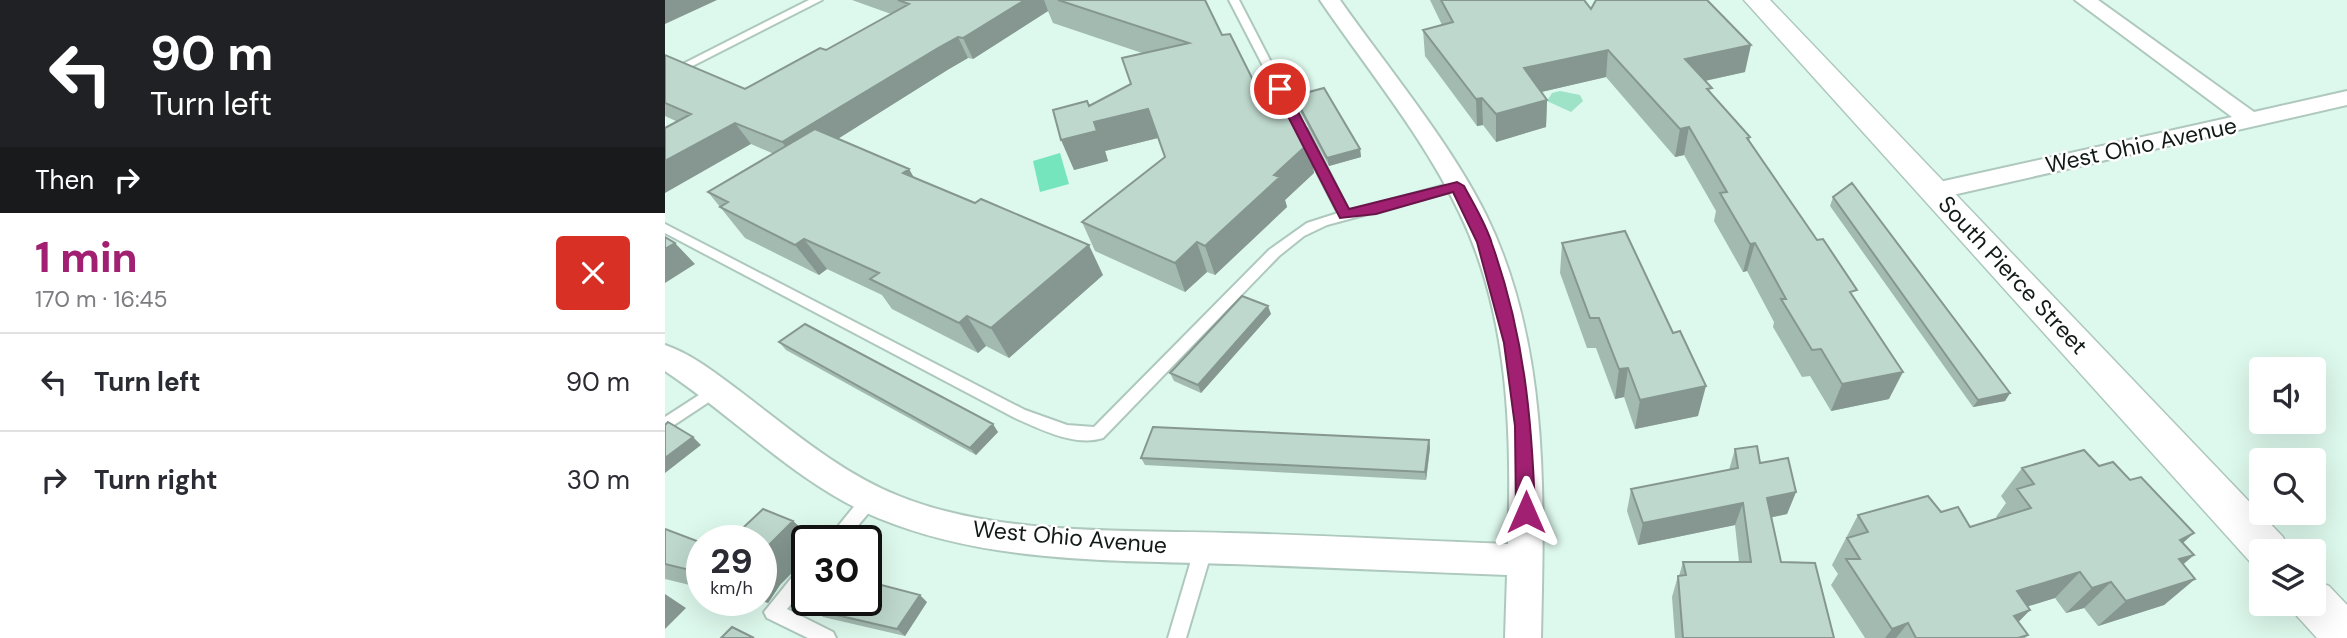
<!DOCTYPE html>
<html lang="en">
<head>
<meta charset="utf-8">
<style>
  :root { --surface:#fff; --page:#f2f2f3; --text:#2b2b33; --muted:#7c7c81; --line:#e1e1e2; --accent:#a12071 }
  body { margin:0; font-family:"DM Sans",sans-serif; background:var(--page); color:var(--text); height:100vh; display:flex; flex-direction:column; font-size:26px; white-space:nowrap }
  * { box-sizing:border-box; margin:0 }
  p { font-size:23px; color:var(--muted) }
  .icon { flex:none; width:38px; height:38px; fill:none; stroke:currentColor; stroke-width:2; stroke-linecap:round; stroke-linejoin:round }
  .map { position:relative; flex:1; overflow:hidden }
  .sheet { display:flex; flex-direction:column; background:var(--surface); width:665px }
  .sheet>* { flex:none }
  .top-card { background:#202124; color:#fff; overflow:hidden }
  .tools { position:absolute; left:1584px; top:357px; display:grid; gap:14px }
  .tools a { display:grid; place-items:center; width:77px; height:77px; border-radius:7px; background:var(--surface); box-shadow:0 7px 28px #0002; font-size:35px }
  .speed { position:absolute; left:21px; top:525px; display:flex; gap:14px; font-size:35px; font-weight:700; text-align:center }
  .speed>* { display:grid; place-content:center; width:91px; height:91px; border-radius:50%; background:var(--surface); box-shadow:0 7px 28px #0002; line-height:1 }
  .speed small { font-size:18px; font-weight:400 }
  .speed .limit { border:4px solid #111; border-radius:10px; background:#fff; color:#111 }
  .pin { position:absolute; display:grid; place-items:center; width:60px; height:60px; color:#fff; margin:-30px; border:4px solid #fff; border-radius:50%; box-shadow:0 2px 7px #0007 }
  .me { position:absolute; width:77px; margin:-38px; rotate:0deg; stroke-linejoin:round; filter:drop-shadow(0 0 5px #0008) }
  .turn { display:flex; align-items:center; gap:24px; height:147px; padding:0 35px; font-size:32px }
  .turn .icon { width:91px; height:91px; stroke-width:2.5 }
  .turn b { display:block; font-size:49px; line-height:60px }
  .then { display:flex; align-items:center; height:66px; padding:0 35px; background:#0003; gap:14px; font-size:26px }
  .round { display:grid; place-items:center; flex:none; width:74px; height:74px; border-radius:7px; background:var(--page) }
  .summary { display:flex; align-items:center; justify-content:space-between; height:119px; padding:0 35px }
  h1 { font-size:42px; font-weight:800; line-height:52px; color:var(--accent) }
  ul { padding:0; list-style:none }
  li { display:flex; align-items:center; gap:21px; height:98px; padding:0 35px; border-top:2px solid var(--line) }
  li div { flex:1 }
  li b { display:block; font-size:26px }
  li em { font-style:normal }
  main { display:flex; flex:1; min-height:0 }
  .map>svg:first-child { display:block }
  .green { fill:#9ee2c7 }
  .water { fill:#74e5bd }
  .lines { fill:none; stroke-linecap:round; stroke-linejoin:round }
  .service-casing { stroke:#aec8bd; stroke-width:4 }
  .minor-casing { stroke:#aec8bd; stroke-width:4 }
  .tertiary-casing { stroke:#aec8bd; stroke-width:3 }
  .service { fill:#fff; fill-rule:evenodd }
  .minor { fill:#fff; fill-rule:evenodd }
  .tertiary { fill:#fff; fill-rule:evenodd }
  .wall { fill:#a3bab0 }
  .shaded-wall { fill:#859790 }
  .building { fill:#bed8cd; stroke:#859790; stroke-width:2 }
  .route { fill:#a12071; stroke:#691549; stroke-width:2 }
  .labels { text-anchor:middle; stroke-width:5; stroke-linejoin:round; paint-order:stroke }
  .street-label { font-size:23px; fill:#111a16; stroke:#fff }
</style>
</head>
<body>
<main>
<section class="sheet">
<div class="top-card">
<div class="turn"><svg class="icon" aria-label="left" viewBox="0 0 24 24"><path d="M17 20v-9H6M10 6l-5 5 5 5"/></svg><div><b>90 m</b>Turn left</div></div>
<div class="then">Then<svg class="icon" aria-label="right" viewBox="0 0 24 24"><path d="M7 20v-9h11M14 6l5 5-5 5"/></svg></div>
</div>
<div class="summary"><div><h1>1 min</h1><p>170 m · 16:45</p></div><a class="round" style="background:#d93025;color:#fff"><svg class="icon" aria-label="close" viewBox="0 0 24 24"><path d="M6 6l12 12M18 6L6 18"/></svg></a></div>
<ul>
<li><svg class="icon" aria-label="left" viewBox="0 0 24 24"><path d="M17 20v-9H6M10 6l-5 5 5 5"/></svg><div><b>Turn left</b></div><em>90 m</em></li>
<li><svg class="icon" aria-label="right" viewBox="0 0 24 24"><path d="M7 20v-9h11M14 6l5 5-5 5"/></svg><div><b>Turn right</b></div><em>30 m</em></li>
</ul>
</section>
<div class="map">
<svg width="1682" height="638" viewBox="0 0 1682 638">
  <rect width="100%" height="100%" fill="#ddf8ec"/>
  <path class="green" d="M 895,91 L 915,95 L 918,101 L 906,112 L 882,101 L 887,93 Z"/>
  <path class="water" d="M 395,153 L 404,184 L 375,192 L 368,161 Z"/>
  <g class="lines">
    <g class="service-casing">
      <path id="service" d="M 144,0 L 157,0 L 0,80 L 0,73 Z
        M 564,0 L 574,0 L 623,95 L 622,97 L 618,98 L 613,95 Z
        M 636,126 L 642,129 L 684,211 L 792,182 L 798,186 L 796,189 L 662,225 L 639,236 L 614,256 L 438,438 C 410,447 375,429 350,418 L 0,233 L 0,224 L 360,410 L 402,425 L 429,427 L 604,250 L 642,223 L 673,213 L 630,129 Z
        M 51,384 L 56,386 L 58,390 L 56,394 L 0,431 L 0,417 Z
        M 206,491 L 212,493 L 214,498 L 212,503 L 180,541 L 161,541 L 200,493 Z
        M 539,539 L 545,542 L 548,547 L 521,638 L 503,638 L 530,547 L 533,542 Z
        M 142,564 L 142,585 L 122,609 L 168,632 L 171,638 L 143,638 L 102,618 L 99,612 L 136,566 Z"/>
    </g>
    <g class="minor-casing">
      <path id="minor" d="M 655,0 L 675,0 C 722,67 785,142 821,215 C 885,346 879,497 876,638 L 840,638 L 842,575 C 751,572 659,567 567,564 C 448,560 325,564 213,518 C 133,485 71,418 0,371 L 0,345 C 27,354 53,375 76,392 C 126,430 176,473 234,496 C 333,536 459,530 564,533 C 657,535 750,541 843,544 C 847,434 844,315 795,214 C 760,139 702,69 655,0 Z
        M 1410,0 L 1433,0 L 1589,112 L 1682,91 L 1682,105 L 1270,199 L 1261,197 L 1258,191 L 1261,185 L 1567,117 Z"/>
    </g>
    <g class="tertiary-casing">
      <path id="tertiary" d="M 1079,0 L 1105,0 L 1618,537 L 1624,551 L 1596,551 L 1596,568 L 1588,565 Z
        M 1648,580 L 1664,586 L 1682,605 L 1682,638 L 1652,638 L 1632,616 L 1627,604 L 1648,604 Z"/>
    </g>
    <use href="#service" class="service"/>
    <use href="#minor" class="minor"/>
    <use href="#tertiary" class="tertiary"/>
  </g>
  <path class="wall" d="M 187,0 L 540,0 L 557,35 L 590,84 L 644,143 L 649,173 L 620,200 L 622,207 L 550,275 L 542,272 L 520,292 L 430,251 L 417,222 L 500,157 L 493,138 L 440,151 L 443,161 L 409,170 L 424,106 L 466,84 L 477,53 L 388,23 L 383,11 L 308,59 L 303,58 L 284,69 L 172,139 L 244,169 L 248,177 L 438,275 L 344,358 L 321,346 L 313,353 L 227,309 L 217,295 L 162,269 L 154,275 L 80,238 L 43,192 L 109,154 L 86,144 L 13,122 L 0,116 L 0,55 L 80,89 L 161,50 L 226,14 Z
    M 765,0 L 919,0 L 926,9 L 1080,72 L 1040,81 L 1046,93 L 1085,137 L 1084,141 L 1189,297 L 1224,399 L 1166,411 L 1145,376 L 1137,377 L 1108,327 L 1109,322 L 1082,271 L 1078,272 L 1049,221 L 1051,211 L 1019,155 L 1010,157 L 941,77 L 876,92 L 882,100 L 881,127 L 831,142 L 818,125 L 812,126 L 760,56 L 758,30 L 777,25 Z
    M 629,96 L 695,149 L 696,157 L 664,166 L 631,104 Z
    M 1168,197 L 1345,393 L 1340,401 L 1308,407 L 1165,206 Z
    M 897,243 L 1033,416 L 970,429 L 959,397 L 950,399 L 931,348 L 922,348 L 895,273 Z
    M 606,314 L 536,393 L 509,381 L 505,373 Z
    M 114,342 L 333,432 L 311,455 L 121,350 Z
    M 764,440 L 765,448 L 761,480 L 480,465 L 476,458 Z
    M 1070,449 L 1095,463 L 1131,492 L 1122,514 L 1107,517 L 1116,562 L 1169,638 L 1010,638 L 1007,597 L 1013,576 L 1014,576 L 1018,562 L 1074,562 L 1070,525 L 973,545 L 962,511 L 966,489 L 1064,470 Z
    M 1434,466 L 1518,543 L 1529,555 L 1518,564 L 1530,579 L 1499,605 L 1433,626 L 1419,608 L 1401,613 L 1390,598 L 1362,606 L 1365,610 L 1353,622 L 1363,635 L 1360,638 L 1200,638 L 1166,585 L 1173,574 L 1167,565 L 1193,515 L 1276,512 L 1305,527 L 1332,518 L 1331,517 L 1341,503 L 1336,496 L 1357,468 Z
    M 128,521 L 150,541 L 142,541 L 115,585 L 103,603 L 90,600 L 96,600 L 96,541 Z
    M 0,529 L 37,543 L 37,588 L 0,579 Z
    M 262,602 L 240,636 L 158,617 L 150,610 Z"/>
  <path class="shaded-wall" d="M 0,0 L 52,0 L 0,24 Z
    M 360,0 L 379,0 L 383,11 L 308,59 L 298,38 Z
    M 293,37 L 303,58 L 284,69 L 133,164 L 117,142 L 273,48 Z
    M 1086,45 L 1080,72 L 1016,86 L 1020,59 Z
    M 943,50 L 941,77 L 859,96 L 859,68 Z
    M 817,98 L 818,125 L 812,126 L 811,99 Z
    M 882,100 L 881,127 L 831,142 L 831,114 Z
    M 483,109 L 493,138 L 440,151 L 443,161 L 409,170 L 396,140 L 430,122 Z
    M 70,123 L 86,144 L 0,193 L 0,161 Z
    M 1024,127 L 1019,155 L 1010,157 L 1015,129 Z
    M 644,143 L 649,173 L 620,200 L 622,207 L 550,275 L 540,246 L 609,175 Z
    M 695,149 L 696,157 L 664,166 L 662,158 Z
    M 244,169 L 262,200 L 238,173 Z
    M 139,239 L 162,269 L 154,275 L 130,245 Z
    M 532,242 L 542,272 L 520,292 L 510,263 Z
    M 10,243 L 30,264 L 0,283 L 0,249 Z
    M 1090,243 L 1082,271 L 1078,272 L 1085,244 Z
    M 424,245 L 438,275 L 344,358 L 326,328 Z
    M 603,306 L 606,314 L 536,393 L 533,385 Z
    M 302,316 L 321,346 L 313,353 L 294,323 Z
    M 963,368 L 959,397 L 950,399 L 954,369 Z
    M 1238,372 L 1224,399 L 1166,411 L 1177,384 Z
    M 1041,386 L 1033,416 L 970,429 L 975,400 Z
    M 1345,393 L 1340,401 L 1308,407 L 1313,400 Z
    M 328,424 L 333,432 L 311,455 L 305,448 Z
    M 28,437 L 36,445 L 0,473 L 0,458 Z
    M 764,440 L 765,448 L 761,480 L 760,472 Z
    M 1131,492 L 1122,514 L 1094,520 L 1102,498 Z
    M 1078,503 L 1070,525 L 973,545 L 978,523 Z
    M 128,521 L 150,541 L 142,541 L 142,558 L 115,585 L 103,603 L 96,599 L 96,553 Z
    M 1529,533 L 1499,560 L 1515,540 Z
    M 1529,555 L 1499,581 L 1514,559 Z
    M 1415,572 L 1390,598 L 1329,617 L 1352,591 Z
    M 1530,579 L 1499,605 L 1433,626 L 1461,601 Z
    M 1446,582 L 1419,608 L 1401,613 L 1427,588 Z
    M 0,594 L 21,608 L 0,629 Z
    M 255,595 L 262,602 L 240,636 L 232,629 Z
    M 1365,610 L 1341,635 L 1349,616 Z
    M 1243,623 L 1231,638 L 1220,638 L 1227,629 Z"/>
  <path class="building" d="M 233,0 L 360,0 L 298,38 L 293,37 L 273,48 L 117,142 L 70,123 L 0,161 L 0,128 L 26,114 L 0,103 L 0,55 L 80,89 L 155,48 L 161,50 L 244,4 Z
    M 393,0 L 540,0 L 557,35 L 565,34 L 590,84 L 610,79 L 644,143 L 609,175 L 615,177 L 540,246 L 532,242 L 510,263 L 417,222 L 500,157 L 483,109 L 429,122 L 432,131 L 396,140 L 388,110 L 422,101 L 424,106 L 466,84 L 457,58 L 524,43 Z
    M 776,0 L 919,0 L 926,9 L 931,0 L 1042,0 L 1086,45 L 1020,59 L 1047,88 L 1042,89 L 1085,137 L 1082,138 L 1152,240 L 1158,239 L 1192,290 L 1185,292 L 1238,372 L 1177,384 L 1156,349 L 1147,350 L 1116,299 L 1121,299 L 1090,243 L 1085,244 L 1055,193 L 1062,192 L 1024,127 L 1015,129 L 943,50 L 859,68 L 882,100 L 831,114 L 817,98 L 811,99 L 758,30 L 788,22 Z
    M 659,88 L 695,149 L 662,158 L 629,96 Z
    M 150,129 L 244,169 L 238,173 L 310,203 L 316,199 L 424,245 L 326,328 L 302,316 L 294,323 L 205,279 L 214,273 L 139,239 L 130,245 L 55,207 L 63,202 L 43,192 Z
    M 1187,183 L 1345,393 L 1313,400 L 1168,197 Z
    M 960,231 L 1008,333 L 1015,331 L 1041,386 L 975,400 L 963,368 L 954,369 L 934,318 L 925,318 L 897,243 Z
    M 0,237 L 10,243 L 0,249 Z
    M 577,296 L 603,306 L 533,385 L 505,373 Z
    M 140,324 L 328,424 L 305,448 L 114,342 Z
    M 3,422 L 28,437 L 0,458 L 0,425 Z
    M 488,427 L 764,440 L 760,472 L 476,458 Z
    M 1092,446 L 1095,463 L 1123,458 L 1131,492 L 1102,498 L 1116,562 L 1150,563 L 1169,638 L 1018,638 L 1013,576 L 1021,575 L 1018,562 L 1086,562 L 1078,503 L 978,523 L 966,489 L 1073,468 L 1070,449 Z
    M 1419,450 L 1434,466 L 1448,462 L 1465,480 L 1476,477 L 1529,533 L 1515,540 L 1529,555 L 1514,559 L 1530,579 L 1461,601 L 1446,582 L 1427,588 L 1415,572 L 1352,591 L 1365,610 L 1349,616 L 1363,635 L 1353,638 L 1251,638 L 1243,623 L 1227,629 L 1181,559 L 1195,559 L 1182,538 L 1203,532 L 1193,515 L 1263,496 L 1276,512 L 1293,507 L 1305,527 L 1366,508 L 1352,489 L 1369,484 L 1357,468 Z
    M 98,509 L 128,521 L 96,553 L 96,541 L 64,541 Z
    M 0,529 L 37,543 L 37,573 L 0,564 Z
    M 201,581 L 255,595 L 232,629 L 150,610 L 156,600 L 201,600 Z
    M 67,627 L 89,638 L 56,638 Z"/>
  <path class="route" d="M 615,85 L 621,89 L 684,209 L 792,182 L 799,186 C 809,205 821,224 827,244 C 859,334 867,418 870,512 L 867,518 L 861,520 L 854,518 L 851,512 L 850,426 L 839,343 L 812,242 L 788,192 L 711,214 L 675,218 L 609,89 Z"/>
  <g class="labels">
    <g class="street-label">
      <text transform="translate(1476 145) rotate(-12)" y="8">West Ohio Avenue</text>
      <text transform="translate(1348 275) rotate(47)" y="8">South Pierce Street</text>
      <text transform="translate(405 537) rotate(5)" y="8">West Ohio Avenue</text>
    </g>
  </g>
</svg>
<div class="tools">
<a><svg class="icon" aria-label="sound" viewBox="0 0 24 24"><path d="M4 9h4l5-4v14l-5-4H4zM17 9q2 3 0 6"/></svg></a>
<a><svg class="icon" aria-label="search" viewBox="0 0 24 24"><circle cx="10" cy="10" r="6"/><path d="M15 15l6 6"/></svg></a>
<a><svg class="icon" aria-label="layers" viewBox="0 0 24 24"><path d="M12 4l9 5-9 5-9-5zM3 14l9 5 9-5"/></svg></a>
</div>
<div class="speed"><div>29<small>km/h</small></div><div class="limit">30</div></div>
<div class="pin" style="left:615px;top:89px;background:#d93025"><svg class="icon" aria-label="arrive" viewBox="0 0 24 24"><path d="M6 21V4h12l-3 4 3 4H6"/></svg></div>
<svg class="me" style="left:861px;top:512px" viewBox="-20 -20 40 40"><path d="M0-17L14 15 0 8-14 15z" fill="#a12071" stroke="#fff" stroke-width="4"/></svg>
</div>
</main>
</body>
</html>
